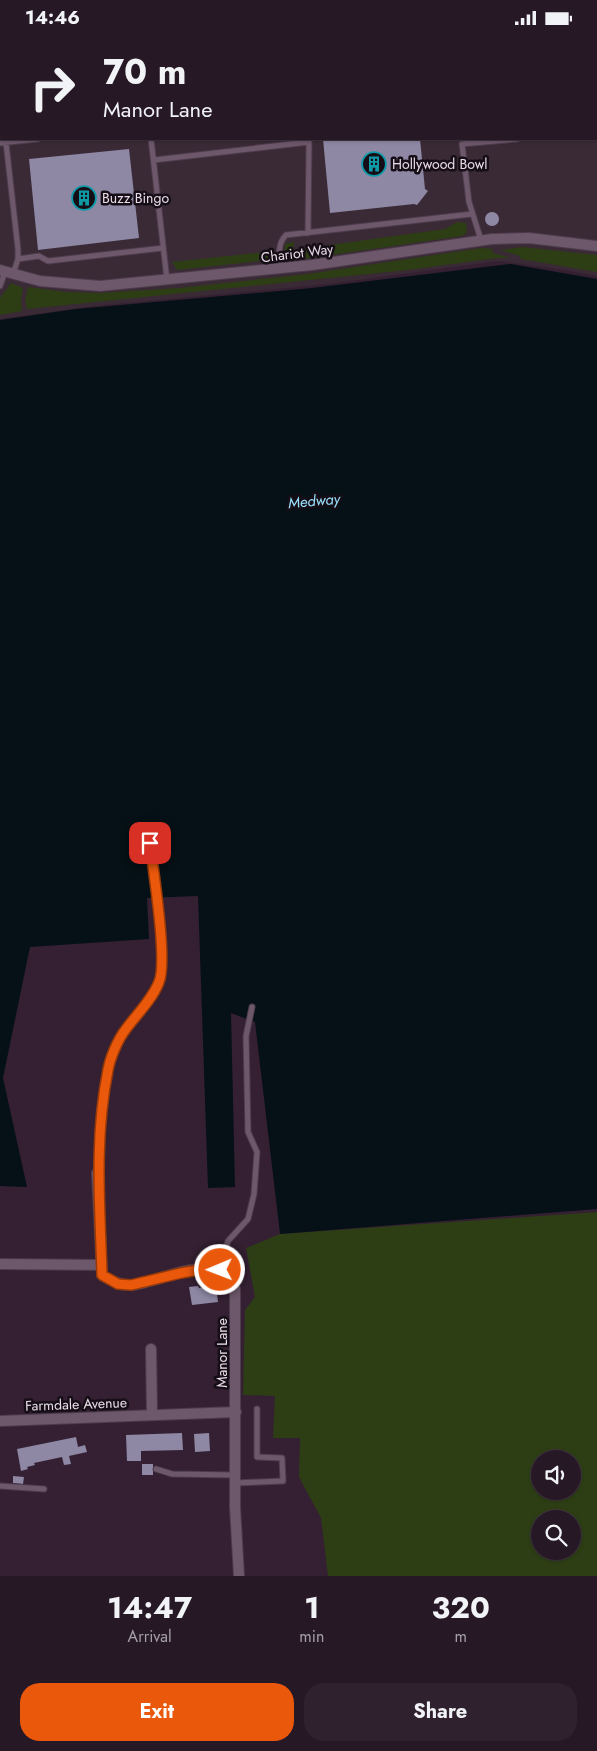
<!DOCTYPE html>
<html lang="en">
<head>
<meta charset="utf-8">
<style>
  :root { --surface:#271826; --page:#2f212e; --text:#f1f3f6; --muted:#a4a0a7; --line:#433743; --accent:#ea580c }
  body { margin:0; font-family:Jost,sans-serif; background:var(--page); color:var(--text); height:100vh; display:flex; flex-direction:column; font-size:19px; white-space:nowrap }
  * { box-sizing:border-box; margin:0 }
  p { font-size:16px; color:var(--muted) }
  .icon { flex:none; width:28px; height:28px; fill:none; stroke:currentColor; stroke-width:2; stroke-linecap:round; stroke-linejoin:round }
  .map { position:relative; height:1541px; overflow:hidden }
  .details { display:flex; flex-direction:column; background:var(--surface); flex:1 }
  .details>* { flex:none }
  .guide { position:absolute; left:0px; top:0px; width:598px; height:105px; box-shadow:0 1px 4px #0004,0 0 0 1px var(--line); background:#271826; color:var(--text); overflow:hidden }
  .controls { position:absolute; left:531px; top:1415px; display:grid; gap:10px }
  .controls a { display:grid; place-items:center; width:50px; height:50px; border-radius:50%; background:var(--surface); box-shadow:0 1px 4px #0004,0 0 0 1px var(--line); font-size:25px }
  .pin { position:absolute; display:grid; place-items:center; width:42px; height:42px; color:#fff; margin:-21px; border-radius:10px; box-shadow:0 2px 8px #0006 }
  .me { position:absolute; width:55px; margin:-28px; rotate:269deg; stroke-linejoin:round; filter:drop-shadow(0 0 4px #0008) }
  .turn { display:flex; align-items:center; gap:18px; height:105px; padding:0 20px; font-size:22px }
  .turn .icon { width:65px; height:65px; stroke-width:2.5 }
  .turn b { display:block; font-size:35px; line-height:42px }
  .eta { display:flex; justify-content:space-evenly; align-items:center; height:85px; text-align:center }
  .eta b { font-size:30px; font-weight:700; line-height:35px }
  .button { display:flex; gap:10px; margin-top:auto; padding:10px 20px }
  .button a { flex:1; height:58px; border-radius:20px; background:var(--accent); color:#fff; font-size:20px; font-weight:700; line-height:58px; text-align:center }
  .button a+a { background:var(--page); color:var(--text) }
  .status { display:flex; justify-content:space-between; align-items:center; height:35px; padding:0 25px; background:var(--surface); direction:ltr }
  .status svg { height:14px; fill:currentColor }
  .map>svg:first-child { display:block }
  .commercial { fill:#3a2a35 }
  .green { fill:#2d3e15; fill-rule:evenodd }
  .water { fill:#051116 }
  .building { fill:#8e88a5 }
  .lines { fill:none; stroke-linecap:round; stroke-linejoin:round }
  .service-casing { stroke:#4d3c4c; stroke-width:7 }
  .minor-casing { stroke:#4d3c4c; stroke-width:12 }
  .service { stroke:#6d576b; stroke-width:5 }
  .minor { stroke:#6d576b; stroke-width:10 }
  .rail-casing { stroke:#9c8c9a; stroke-width:5.5 }
  .rail { stroke:#160e16; stroke-width:4; stroke-dasharray:11; stroke-linecap:butt }
  .route-casing { stroke:#983908; stroke-width:12 }
  .route { stroke:#ea580c; stroke-width:9 }
  .labels { text-anchor:middle; stroke-width:5; stroke-linejoin:round; paint-order:stroke }
  .poi-label { font-size:14px; fill:#eadde9; stroke:#160e16; text-anchor:start }
  .street-label { font-size:14px; fill:#eadde9; stroke:#160e16 }
  .water-label { font-size:15px; font-style:italic; fill:#97e0fb; stroke:#160e16 }
</style>
</head>
<body>
<div class="status"><b>14:46</b><svg viewBox="0 0 49 12"><path d="M0 12V9h3v3zM5 12V6h3v6zM10 12V3h3v9zM15 12V0h3v12zM26 1h20v11H26zM47 4h2v5h-2z"/></svg></div>
<div class="map">
<svg width="597" height="1541" viewBox="0 0 597 1541">
  <rect width="100%" height="100%" fill="#342032"/>
  <path class="commercial" d="M 597,29 L 597,241 L 560,234 L 498,226 L 328,249 L 94,271 L 0,284 L 0,94 L 1,104 L 596,104 Z"/>
  <path class="green" d="M 0,0 L 583,0 L 1,1 L 0,69 Z
    M 457,187 L 466,188 L 467,197 L 462,201 L 290,226 L 284,220 L 285,209 L 294,207 L 293,215 L 445,194 Z
    M 522,212 L 597,220 L 597,237 L 521,224 L 520,221 L 500,215 Z
    M 481,213 L 492,214 L 493,218 L 511,223 L 497,223 L 408,235 L 27,274 L 25,265 L 28,252 L 66,257 L 99,258 L 179,253 L 308,239 Z
    M 274,216 L 271,225 L 177,235 L 172,227 Z
    M 11,248 L 23,253 L 21,265 L 22,276 L 0,280 L 0,263 Z
    M 597,1177 L 597,1541 L 328,1541 L 321,1483 L 299,1442 L 300,1403 L 273,1403 L 275,1361 L 243,1360 L 245,1275 L 255,1262 L 246,1213 L 280,1199 ZM 540,1424 L 572,1424 L 572,1456 L 540,1456 ZM 540,1484 L 572,1484 L 572,1516 L 540,1516 Z"/>
  <path class="water" d="M 511,229 L 597,244 L 597,1174 L 280,1199 L 255,987 L 231,978 L 235,1152 L 208,1153 L 198,861 L 147,863 L 149,904 L 30,912 L 3,1043 L 27,1152 L 0,1151 L 0,285 L 76,274 L 312,253 Z"/>
  <path class="building" d="M 323,104 L 420,104 L 425,154 L 428,156 L 417,170 L 414,169 L 330,178 Z
    M 129,114 L 139,203 L 38,215 L 29,124 Z
    M485 184a7 7 0 1 1 14 0a7 7 0 1 1-14 0Z
    M 198,1251 L 199,1253 L 216,1251 L 218,1267 L 192,1270 L 189,1252 Z
    M 182,1398 L 183,1415 L 141,1416 L 141,1426 L 127,1426 L 126,1400 Z
    M 209,1398 L 210,1416 L 195,1417 L 194,1399 Z
    M 76,1402 L 78,1412 L 85,1410 L 87,1417 L 69,1421 L 71,1429 L 64,1430 L 62,1422 L 34,1428 L 35,1430 L 27,1432 L 28,1434 L 21,1436 L 17,1414 Z
    M 142,1429 L 153,1429 L 153,1440 L 142,1440 Z
    M 13,1441 L 24,1442 L 23,1449 L 13,1448 Z"/>
  <g class="lines">
    <g class="service-casing">
      <path id="service" d="M 151,104 L 167,245
        M 0,108 L 38,104
        M 6,108 L 18,214 L 18,224 L 13,239
        M 154,125 L 309,107 L 308,198
        M 481,205 L 469,167 L 462,109 L 517,104
        M 18,224 L 39,221 L 48,226 L 163,213
        M 282,233 C 279,221 277,209 286,200 L 472,179
        M 0,251 L 5,237
        M 97,1138 L 100,1082 L 108,1033 L 124,996 L 160,947 L 162,913 L 150,808
        M 220,1235 L 228,1206 L 248,1184 L 254,1159 L 257,1117 L 248,1097 L 246,1001 L 252,972
        M 156,1434 L 172,1439 L 235,1440
        M 235,1448 L 283,1446 L 282,1423 L 257,1422 L 257,1374
        M 0,1451 L 44,1454"/>
    </g>
    <g class="minor-casing">
      <path id="minor" d="M 0,235 L 40,246 L 100,251 L 312,230 L 492,204 L 529,203 L 597,211
        M 97,1138 L 102,1240 C 111,1245 120,1251 131,1250 C 162,1248 219,1212 235,1254 L 235,1472 L 239,1541
        M 0,1229 L 102,1230
        M 151,1314 L 152,1380
        M 0,1386 L 236,1377"/>
    </g>
    <use href="#service" class="service"/>
    <use href="#minor" class="minor"/>
    <g class="rail-casing">
      <path id="rail" d="M 596,4 L 597,4
        M 596,13 L 597,13
        M 0,75 L 1,75
        M 0,84 L 1,84"/>
    </g>
    <use href="#rail" class="rail"/>
  </g>
  <g class="lines">
    <g class="route-casing">
      <path id="route" d="M 150,808 C 153,835 168,926 159,947 C 152,965 137,979 126,994 C 118,1004 110,1023 108,1035 C 94,1104 100,1171 102,1240 L 118,1249 L 131,1250 L 181,1238 L 204,1234 L 220,1235"/>
    </g>
    <use href="#route" class="route"/>
  </g>
  <defs>
    <g id="building-ring" transform="scale(1.25)"><circle r="9.5" fill="#160e16" stroke="#0f9aa8" stroke-width="1.5"/><path d="M-4-6H4V6H1V3H-1V6H-4ZM-2.5-4.3h1.7v1.8h-1.7ZM.8-4.3h1.7v1.8H.8ZM-2.5-1h1.7V.8h-1.7ZM.8-1h1.7V.8H.8Z" fill="#0f9aa8"/></g>
  </defs>
  <g fill-rule="evenodd">
    <use href="#building-ring" x="374" y="129"/>
    <use href="#building-ring" x="84" y="163"/>
  </g>
  <g class="labels">
    <g class="poi-label">
      <text x="392" y="134">Hollywood Bowl</text>
      <text x="102" y="168">Buzz Bingo</text>
    </g>
    <g class="street-label">
      <text transform="translate(297 218) rotate(-7)" y="5">Chariot Way</text>
      <text transform="translate(222 1318) rotate(-90)" y="5">Manor Lane</text>
      <text transform="translate(76 1369) rotate(-2)" y="5">Farmdale Avenue</text>
    </g>
    <g class="water-label">
      <text transform="translate(314 466) rotate(-5)" y="5">Medway</text>
    </g>
  </g>
</svg>
<div class="controls">
<a><svg class="icon" aria-label="sound" viewBox="0 0 24 24"><path d="M4 9h4l5-4v14l-5-4H4zM17 9q2 3 0 6"/></svg></a>
<a><svg class="icon" aria-label="search" viewBox="0 0 24 24"><circle cx="10" cy="10" r="6"/><path d="M15 15l6 6"/></svg></a>
</div>
<div class="pin" style="left:150px;top:808px;background:#d93025"><svg class="icon" aria-label="arrive" viewBox="0 0 24 24"><path d="M6 21V4h12l-3 4 3 4H6"/></svg></div>
<svg class="me" style="left:220px;top:1235px" viewBox="-20 -20 40 40"><circle r="17" fill="#ea580c" stroke="#fff" stroke-width="3"/><path d="M0-11L8 9 0 5-8 9z" fill="#fff"/></svg>
<div class="guide">
<div class="turn"><svg class="icon" aria-label="right" viewBox="0 0 24 24"><path d="M7 20v-9h11M14 6l5 5-5 5"/></svg><div><b>70 m</b>Manor Lane</div></div>
</div>
</div>
<section class="details">
<div class="eta">
<div><b>14:47</b><p>Arrival</p></div>
<div><b>1</b><p>min</p></div>
<div><b>320</b><p>m</p></div>
</div>
<div class="button"><a>Exit</a><a>Share</a></div>
</section>
</body>
</html>
